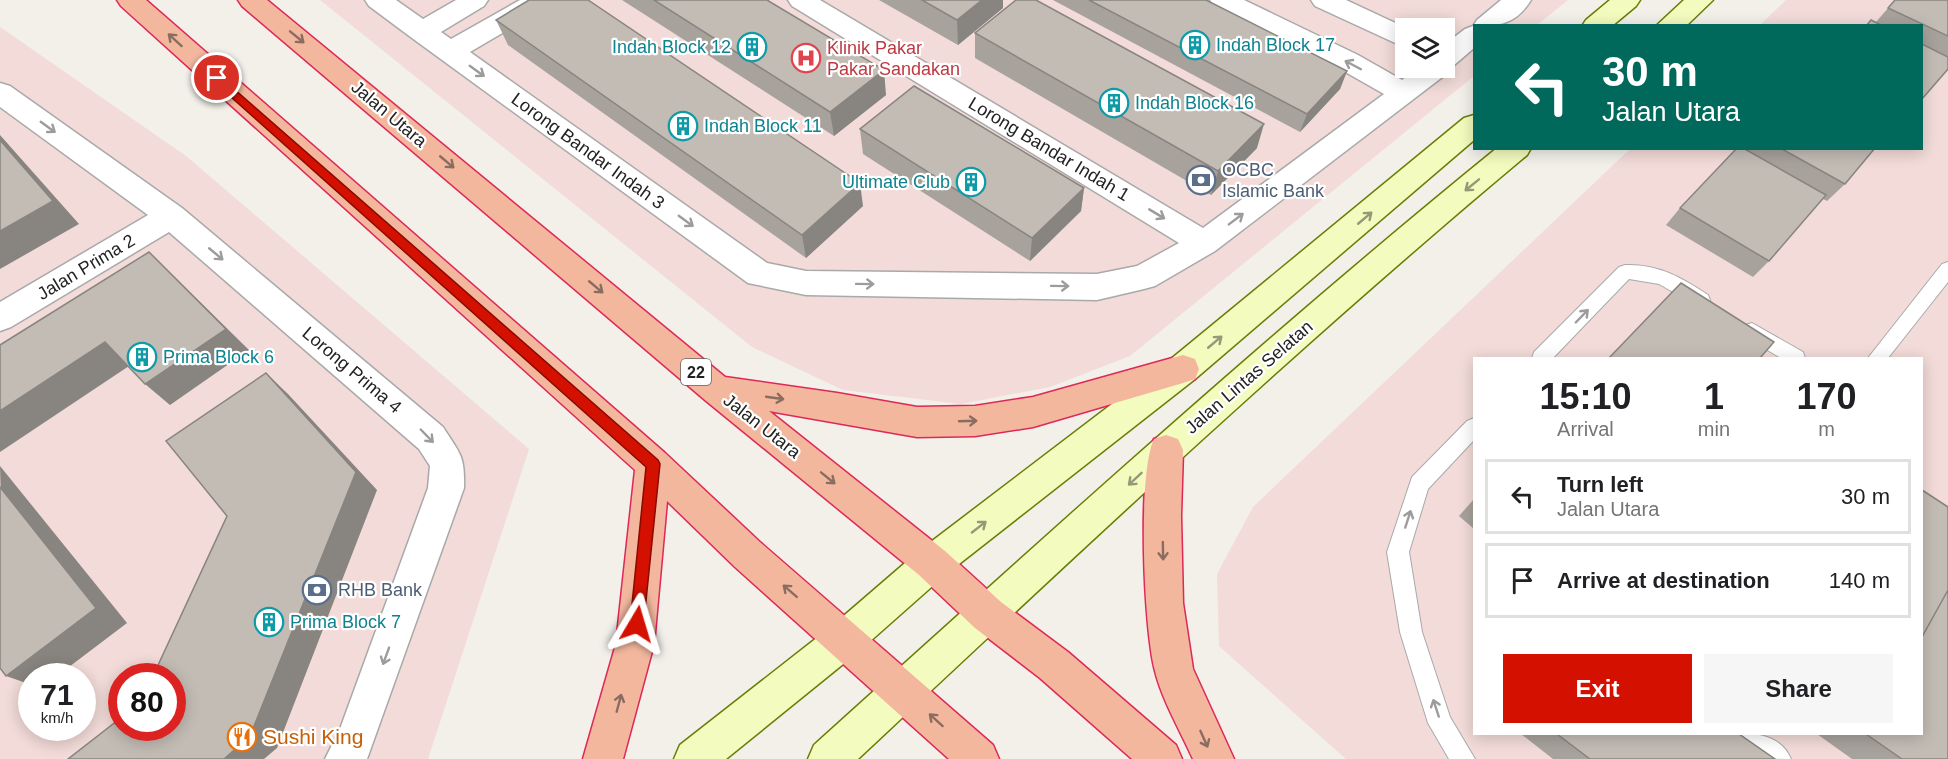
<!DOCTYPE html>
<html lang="en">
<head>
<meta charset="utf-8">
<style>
  :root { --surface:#fff; --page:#f6f6f6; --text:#202124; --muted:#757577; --line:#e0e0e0; --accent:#d41000 }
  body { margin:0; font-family:Helvetica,sans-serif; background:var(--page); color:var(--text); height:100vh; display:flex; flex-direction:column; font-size:22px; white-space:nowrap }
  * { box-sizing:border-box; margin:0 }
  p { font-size:20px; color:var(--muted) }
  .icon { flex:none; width:33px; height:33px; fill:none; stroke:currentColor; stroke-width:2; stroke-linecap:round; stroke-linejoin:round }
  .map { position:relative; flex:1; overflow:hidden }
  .sheet { position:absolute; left:1473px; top:357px; width:450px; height:378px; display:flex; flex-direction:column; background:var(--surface); border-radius:0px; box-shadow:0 3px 15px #0003 }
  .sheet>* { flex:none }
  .hud { position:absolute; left:1473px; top:24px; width:450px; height:126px; border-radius:0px; box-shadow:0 3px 15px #0003; background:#00695c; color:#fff; overflow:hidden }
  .controls { position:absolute; left:1395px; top:18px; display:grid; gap:12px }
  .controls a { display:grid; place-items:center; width:60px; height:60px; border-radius:0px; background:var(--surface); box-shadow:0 3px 15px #0003; font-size:30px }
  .speed { position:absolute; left:18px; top:663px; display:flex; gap:12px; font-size:30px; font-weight:700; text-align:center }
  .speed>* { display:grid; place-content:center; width:78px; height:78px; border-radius:50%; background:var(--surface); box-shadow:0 3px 15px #0003; line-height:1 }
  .speed small { font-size:15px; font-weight:400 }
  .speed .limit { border:9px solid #d22; background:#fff; color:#111 }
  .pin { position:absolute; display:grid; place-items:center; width:51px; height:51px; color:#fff; margin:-26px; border:3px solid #fff; border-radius:50%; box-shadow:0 2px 6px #0007 }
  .me { position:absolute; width:66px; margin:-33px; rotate:7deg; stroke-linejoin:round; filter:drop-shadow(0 0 4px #0008) }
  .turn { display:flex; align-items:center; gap:21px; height:126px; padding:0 30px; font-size:27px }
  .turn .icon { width:78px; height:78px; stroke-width:2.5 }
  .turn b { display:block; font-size:42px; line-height:51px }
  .eta { display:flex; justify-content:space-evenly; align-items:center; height:102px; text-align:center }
  .eta b { font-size:36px; font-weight:600; line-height:42px }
  .primary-button { display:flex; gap:12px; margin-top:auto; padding:12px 30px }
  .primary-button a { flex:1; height:69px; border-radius:0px; background:var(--accent); color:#fff; font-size:24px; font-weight:600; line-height:69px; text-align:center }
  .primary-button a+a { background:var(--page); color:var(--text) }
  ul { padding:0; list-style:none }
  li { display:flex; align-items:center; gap:18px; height:75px; margin:0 12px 9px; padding:0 18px; border:3px solid var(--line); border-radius:0px }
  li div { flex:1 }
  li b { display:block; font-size:22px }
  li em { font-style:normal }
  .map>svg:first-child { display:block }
  .commercial { fill:#f2dbd8; fill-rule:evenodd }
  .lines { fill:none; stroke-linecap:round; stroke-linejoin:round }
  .service-casing { stroke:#a9a9a9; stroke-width:2 }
  .minor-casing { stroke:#a9a9a9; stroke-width:3 }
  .secondary-casing { stroke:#677e04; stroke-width:3 }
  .trunk-casing { stroke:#de2858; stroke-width:3 }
  .service { fill:#fff; fill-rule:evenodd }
  .minor { fill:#fff; fill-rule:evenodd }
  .secondary { fill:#f3fbbe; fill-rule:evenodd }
  .trunk { fill:#f3b79e; fill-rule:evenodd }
  .wall { fill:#a8a29c }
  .shaded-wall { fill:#88847f }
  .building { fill:#c3bcb5; stroke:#88847f; stroke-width:1.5 }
  .oneway { stroke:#8a6c60 }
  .oneway2 { stroke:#9c9c9c }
  .oneway3 { stroke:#959978 }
  .route { fill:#d41000; stroke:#8a0a00; stroke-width:1.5 }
  .labels { text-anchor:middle; stroke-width:4.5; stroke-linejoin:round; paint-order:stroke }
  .shield { fill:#fff; stroke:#646464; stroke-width:1.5 }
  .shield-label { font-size:16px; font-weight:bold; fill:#222 }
  .culture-label { font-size:18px; fill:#0d838f; stroke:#fff; text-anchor:start }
  .health-label { font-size:18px; fill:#be3a42; stroke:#fff; text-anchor:start }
  .street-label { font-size:18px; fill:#222; stroke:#fff }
  .service-label { font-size:18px; fill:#4e5e75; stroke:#fff; text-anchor:start }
  .near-food-label { font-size:21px; fill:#c56008; stroke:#fff; text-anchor:start }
</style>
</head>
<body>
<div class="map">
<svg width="1948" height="759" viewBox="0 0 1948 759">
  <rect width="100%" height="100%" fill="#f2f0e9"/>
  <path class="commercial" d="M 320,0 L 1568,0 L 1537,25 L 1474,26 L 1474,76 L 1130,356 L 1050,387 L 961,404 L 843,390 L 752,347 ZM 1406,28 L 1444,28 L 1444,68 L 1406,68 Z
    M 1786,0 L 1948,0 L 1948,759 L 1346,759 L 1219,646 L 1217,574 L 1253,507 L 1630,149 L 1922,148 L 1922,26 L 1760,25 ZM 1474,358 L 1922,358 L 1922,734 L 1474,734 Z
    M 0,27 L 186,156 L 529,449 L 428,759 L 0,759 ZM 32,676 L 82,676 L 82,728 L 32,728 ZM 122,676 L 172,676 L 172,728 L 122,728 Z"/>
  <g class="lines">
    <g class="service-casing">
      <path id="service" d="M 1948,262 L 1948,282 L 1888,358 L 1868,358 L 1942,264 Z
        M 1625,265 C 1658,264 1681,277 1708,295 L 1710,300 L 1708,305 L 1701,308 L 1659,284 L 1629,279 L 1553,358 L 1532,358 L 1534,352 L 1619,267 Z
        M 1752,323 L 1803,352 L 1805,358 L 1781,358 L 1745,337 L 1743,331 L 1745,325 Z
        M 1474,418 L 1474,440 L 1428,489 L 1409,552 L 1422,632 L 1450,717 L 1475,759 L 1449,759 L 1428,723 L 1400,632 L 1387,552 L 1412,477 L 1467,421 Z
        M 1732,734 C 1755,732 1781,735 1791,759 C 1767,759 1743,759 1732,734 Z"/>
    </g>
    <g class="minor-casing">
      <path id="minor" d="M 365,0 L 396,0 L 423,19 L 456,0 L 488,0 L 484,6 L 441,32 L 451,39 L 520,0 L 552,0 L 548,6 L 470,52 L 767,263 L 806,271 L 1097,274 L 1137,266 L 1179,243 L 792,6 L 788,0 L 820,0 L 1203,228 L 1384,94 L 1340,69 L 1214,6 L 1210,0 L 1244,0 L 1358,55 L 1402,80 L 1418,68 L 1444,68 L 1444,45 L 1465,29 L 1473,26 L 1477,20 L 1501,0 L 1531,0 C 1516,24 1500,26 1474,26 L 1474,48 L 1453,66 L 1448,67 L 1445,75 L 1215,251 L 1155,286 L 1144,289 L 1097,300 L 806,295 L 748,283 L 412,38 L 369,6 Z
        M 1311,0 L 1346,0 L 1406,28 L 1406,48 L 1315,6 Z
        M 0,83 L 10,86 L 182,208 L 443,427 C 460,454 465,455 464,488 L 367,759 L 325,759 L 340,729 L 428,488 L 430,466 L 419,449 L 169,232 L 11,327 L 0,331 L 0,302 L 148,215 L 0,107 Z"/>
    </g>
    <g class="secondary-casing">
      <path id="secondary" d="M 1610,0 L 1640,0 L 1636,6 L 1612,26 L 1582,26 L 1586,20 Z
        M 1684,0 L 1713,0 L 1686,26 L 1656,26 Z
        M 1474,115 L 1474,140 L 1195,379 L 945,575 L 858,652 L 726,759 L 674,759 L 680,745 L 832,626 L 919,551 L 1171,359 L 1464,118 Z
        M 1497,148 L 1531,148 L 1527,155 C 1296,348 1077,554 858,759 L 808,759 L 814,745 C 1039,542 1262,339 1497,148 Z"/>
    </g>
    <g class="trunk-casing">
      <path id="trunk" d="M 117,0 L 146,0 L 665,453 L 761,543 L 993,745 L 999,759 L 949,759 L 735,567 L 667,501 L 654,644 L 623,759 L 583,759 L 616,644 L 635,470 L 121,6 Z
        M 238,0 L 267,0 L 725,377 L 837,393 L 917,407 L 975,406 L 1033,397 L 1183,355 L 1195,359 L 1199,369 L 1195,379 L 1183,383 L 1033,427 L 975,436 L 917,437 L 769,411 L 945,551 L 1001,602 L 1068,652 L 1176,745 L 1182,759 L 1132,759 L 1040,678 L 975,628 L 919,575 L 705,400 L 242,6 Z
        M 1166,435 L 1178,439 L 1183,450 L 1181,516 L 1183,603 L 1193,669 L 1234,759 L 1193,759 C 1181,732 1162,700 1155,671 C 1144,631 1137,474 1154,439 Z"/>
    </g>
    <use href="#service" class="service"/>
    <use href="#minor" class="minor"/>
    <use href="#secondary" class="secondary"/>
    <use href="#trunk" class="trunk"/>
  </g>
  <path class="wall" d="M 622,0 L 767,0 L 886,95 L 834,136 Z
    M 879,0 L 1003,0 L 1003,8 L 958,45 Z
    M 1053,0 L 1206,0 L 1347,71 L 1340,89 L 1300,132 Z
    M 1895,0 L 1948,0 L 1948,69 L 1922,99 L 1922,26 L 1866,26 L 1876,22 Z
    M 496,20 L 863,206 L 806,258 L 508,45 Z
    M 975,33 L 1257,148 L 1211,195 L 975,58 Z
    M 860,129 L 1084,188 L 1081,211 L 1030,261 L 863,154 Z
    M 1747,148 L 1875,148 L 1845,184 L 1827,201 L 1823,199 L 1769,261 L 1753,277 L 1666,225 L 1680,208 Z
    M 1474,499 L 1474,529 L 1459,516 Z
    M 1521,734 L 1739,734 L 1775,759 L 1553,759 Z
    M 1817,734 L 1922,734 L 1948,759 L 1852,759 Z"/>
  <path class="shaded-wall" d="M 982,0 L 1003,0 L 1003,8 L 958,45 L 957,20 Z
    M 884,70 L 886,95 L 834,136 L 830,112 Z
    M 1347,71 L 1340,89 L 1300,132 L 1307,114 Z
    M 1264,124 L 1257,148 L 1211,195 L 1218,171 Z
    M 0,135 L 79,224 L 0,269 Z
    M 860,183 L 863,206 L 806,258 L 802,235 Z
    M 1084,188 L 1081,211 L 1030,261 L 1032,238 Z
    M 149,252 L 249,350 L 170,405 L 145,384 Z
    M 105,342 L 132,364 L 0,452 L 0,411 Z
    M 266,373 L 288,394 L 377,490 L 277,748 L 264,759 L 224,759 Z
    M 0,466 L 127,623 L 57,676 L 32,676 L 32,685 L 6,676 Z"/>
  <path class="building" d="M 529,0 L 588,0 L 860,183 L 802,235 L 496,20 Z
    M 654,0 L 767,0 L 884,70 L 830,112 Z
    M 922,0 L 982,0 L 957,20 Z
    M 1016,0 L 1036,0 L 1264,124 L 1218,171 L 975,33 Z
    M 1089,0 L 1206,0 L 1347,71 L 1307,114 Z
    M 1895,0 L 1948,0 L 1948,36 L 1888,8 Z
    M 1871,20 L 1883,26 L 1866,26 Z
    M 1922,44 L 1948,57 L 1948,69 L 1922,99 Z
    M 914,86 L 1084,188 L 1032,238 L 860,129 Z
    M 0,140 L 53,201 L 0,231 Z
    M 1737,148 L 1743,148 L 1826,195 L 1769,261 L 1680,208 Z
    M 1780,148 L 1875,148 L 1845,184 Z
    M 149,252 L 226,329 L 145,384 L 105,342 L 0,411 L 0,345 Z
    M 1681,283 L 1774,342 L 1760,358 L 1609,358 Z
    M 266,373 L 356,472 L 250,736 L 224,759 L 68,759 L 122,717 L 122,728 L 172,728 L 172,676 L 153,676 L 227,516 L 166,441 Z
    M 0,487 L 96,608 L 6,676 L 0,668 Z
    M 1922,490 L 1948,507 L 1948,590 L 1922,637 Z
    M 1948,590 L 1948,759 L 1902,759 L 1866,734 L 1922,734 L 1922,637 Z
    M 1557,734 L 1739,734 L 1775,759 L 1590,759 Z"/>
  <defs><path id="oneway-shaft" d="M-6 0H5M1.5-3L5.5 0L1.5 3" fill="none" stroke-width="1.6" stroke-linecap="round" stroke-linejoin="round" transform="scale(1.5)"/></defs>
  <g class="oneway">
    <use href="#oneway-shaft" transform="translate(297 37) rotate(39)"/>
    <use href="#oneway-shaft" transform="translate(175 40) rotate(-138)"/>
    <use href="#oneway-shaft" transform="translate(447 162) rotate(40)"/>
    <use href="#oneway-shaft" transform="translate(596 287) rotate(40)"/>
    <use href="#oneway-shaft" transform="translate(775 398) rotate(8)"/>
    <use href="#oneway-shaft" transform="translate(968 421) rotate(-2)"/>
    <use href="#oneway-shaft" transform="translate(828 478) rotate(39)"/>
    <use href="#oneway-shaft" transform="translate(1163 551) rotate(89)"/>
    <use href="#oneway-shaft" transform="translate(790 591) rotate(-139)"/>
    <use href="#oneway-shaft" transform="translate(619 703) rotate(-75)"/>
    <use href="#oneway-shaft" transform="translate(936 720) rotate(-138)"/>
    <use href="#oneway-shaft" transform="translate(1204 739) rotate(66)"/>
  </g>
  <g class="oneway2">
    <use href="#oneway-shaft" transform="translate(1353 65) rotate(-152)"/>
    <use href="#oneway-shaft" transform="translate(477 71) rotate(36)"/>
    <use href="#oneway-shaft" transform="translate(48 127) rotate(36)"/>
    <use href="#oneway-shaft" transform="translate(1157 214) rotate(31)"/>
    <use href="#oneway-shaft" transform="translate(1236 219) rotate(-37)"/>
    <use href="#oneway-shaft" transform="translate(686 221) rotate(36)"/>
    <use href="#oneway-shaft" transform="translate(216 254) rotate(40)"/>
    <use href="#oneway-shaft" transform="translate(865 284) rotate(1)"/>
    <use href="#oneway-shaft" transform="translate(1060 286) rotate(1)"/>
    <use href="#oneway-shaft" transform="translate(1582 316) rotate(-46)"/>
    <use href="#oneway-shaft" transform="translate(427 436) rotate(46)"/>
    <use href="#oneway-shaft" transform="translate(1408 519) rotate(-72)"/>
    <use href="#oneway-shaft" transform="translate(386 656) rotate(110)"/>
    <use href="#oneway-shaft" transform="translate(1436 708) rotate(-108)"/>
  </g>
  <g class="oneway3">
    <use href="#oneway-shaft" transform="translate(1472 185) rotate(141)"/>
    <use href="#oneway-shaft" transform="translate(1365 218) rotate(-40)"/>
    <use href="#oneway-shaft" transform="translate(1215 342) rotate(-40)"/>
    <use href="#oneway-shaft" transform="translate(1135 479) rotate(137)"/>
    <use href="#oneway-shaft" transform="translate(979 527) rotate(-38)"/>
  </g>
  <path class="route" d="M 217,74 L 658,460 L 660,464 L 643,630 L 637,632 L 632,630 L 630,624 L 646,467 L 213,81 L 211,78 Z"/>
  <defs>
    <g id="building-ring" transform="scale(1.5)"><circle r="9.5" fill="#fff" stroke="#0f9aa8" stroke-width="1.5"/><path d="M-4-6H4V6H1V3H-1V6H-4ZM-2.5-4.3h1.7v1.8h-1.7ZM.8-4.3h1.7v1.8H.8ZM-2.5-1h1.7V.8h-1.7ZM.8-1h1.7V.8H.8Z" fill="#0f9aa8"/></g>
    <g id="hospital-ring" transform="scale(1.5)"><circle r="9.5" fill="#fff" stroke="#e0444e" stroke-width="1.5"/><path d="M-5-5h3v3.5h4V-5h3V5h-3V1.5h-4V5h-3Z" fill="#e0444e"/></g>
    <g id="bank-ring" transform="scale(1.5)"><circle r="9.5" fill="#fff" stroke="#5c6f8a" stroke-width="1.5"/><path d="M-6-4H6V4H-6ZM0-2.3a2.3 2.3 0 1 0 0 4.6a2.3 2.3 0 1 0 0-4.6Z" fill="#5c6f8a"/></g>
    <g id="restaurant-ring" transform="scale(1.5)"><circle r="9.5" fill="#fff" stroke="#e8710a" stroke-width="1.5"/><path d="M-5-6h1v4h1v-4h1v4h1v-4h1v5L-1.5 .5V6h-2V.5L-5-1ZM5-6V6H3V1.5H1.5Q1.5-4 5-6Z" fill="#e8710a"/></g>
  </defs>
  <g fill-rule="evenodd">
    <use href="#building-ring" x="1195" y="45"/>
    <use href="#building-ring" x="752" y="47"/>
    <use href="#hospital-ring" x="806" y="58"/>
    <use href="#building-ring" x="1114" y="103"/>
    <use href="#building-ring" x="683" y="126"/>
    <use href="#bank-ring" x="1201" y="180"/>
    <use href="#building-ring" x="971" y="182"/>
    <use href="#building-ring" x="142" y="357"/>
    <use href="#bank-ring" x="317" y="590"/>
    <use href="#building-ring" x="269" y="622"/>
    <use href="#restaurant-ring" x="242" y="737"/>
  </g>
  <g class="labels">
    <rect class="shield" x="681" y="359" width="30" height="26" rx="4.5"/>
    <g class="shield-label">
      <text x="696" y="378">22</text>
    </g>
    <g class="culture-label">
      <text x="1216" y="51">Indah Block 17</text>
      <text x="731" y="53" text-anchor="end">Indah Block 12</text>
      <text x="1135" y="109">Indah Block 16</text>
      <text x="704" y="132">Indah Block 11</text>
      <text x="950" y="188" text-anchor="end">Ultimate Club</text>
      <text x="163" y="363">Prima Block 6</text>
      <text x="290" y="628">Prima Block 7</text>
    </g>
    <g class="health-label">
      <text x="827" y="54">Klinik Pakar<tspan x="827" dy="21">Pakar Sandakan</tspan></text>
    </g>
    <g class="street-label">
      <text transform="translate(389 114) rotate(40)" y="6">Jalan Utara</text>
      <text transform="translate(1049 149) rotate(31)" y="6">Lorong Bandar Indah 1</text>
      <text transform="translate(588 151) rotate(36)" y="6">Lorong Bandar Indah 3</text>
      <text transform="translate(86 267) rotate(-31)" y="6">Jalan Prima 2</text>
      <text transform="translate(352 370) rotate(40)" y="6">Lorong Prima 4</text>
      <text transform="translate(1249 377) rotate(-41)" y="6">Jalan Lintas Selatan</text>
      <text transform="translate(762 426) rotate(38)" y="6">Jalan Utara</text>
    </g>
    <g class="service-label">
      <text x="1222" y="176">OCBC<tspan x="1222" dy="21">Islamic Bank</tspan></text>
      <text x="338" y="596">RHB Bank</text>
    </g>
    <g class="near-food-label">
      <text x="263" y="744">Sushi King</text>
    </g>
  </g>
</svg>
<div class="controls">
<a><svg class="icon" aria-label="layers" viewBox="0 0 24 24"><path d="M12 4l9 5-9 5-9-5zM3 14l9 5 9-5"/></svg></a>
</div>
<div class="speed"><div>71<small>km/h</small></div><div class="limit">80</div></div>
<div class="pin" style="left:217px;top:78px;background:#d93025"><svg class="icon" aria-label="arrive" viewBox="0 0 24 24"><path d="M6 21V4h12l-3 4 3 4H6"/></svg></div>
<svg class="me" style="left:637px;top:624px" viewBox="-20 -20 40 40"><path d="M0-17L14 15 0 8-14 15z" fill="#d41000" stroke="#fff" stroke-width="4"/></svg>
<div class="hud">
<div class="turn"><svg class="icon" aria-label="left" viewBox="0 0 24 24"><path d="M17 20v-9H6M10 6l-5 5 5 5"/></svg><div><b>30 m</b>Jalan Utara</div></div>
</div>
<section class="sheet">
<div class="eta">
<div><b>15:10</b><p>Arrival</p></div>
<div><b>1</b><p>min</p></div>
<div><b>170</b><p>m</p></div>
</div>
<ul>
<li><svg class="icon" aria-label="left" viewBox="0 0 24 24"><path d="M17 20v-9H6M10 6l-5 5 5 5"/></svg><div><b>Turn left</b><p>Jalan Utara</p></div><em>30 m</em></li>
<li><svg class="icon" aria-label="arrive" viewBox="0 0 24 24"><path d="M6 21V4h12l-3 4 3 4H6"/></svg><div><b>Arrive at destination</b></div><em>140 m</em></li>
</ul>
<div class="primary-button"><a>Exit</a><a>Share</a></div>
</section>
</div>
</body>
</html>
